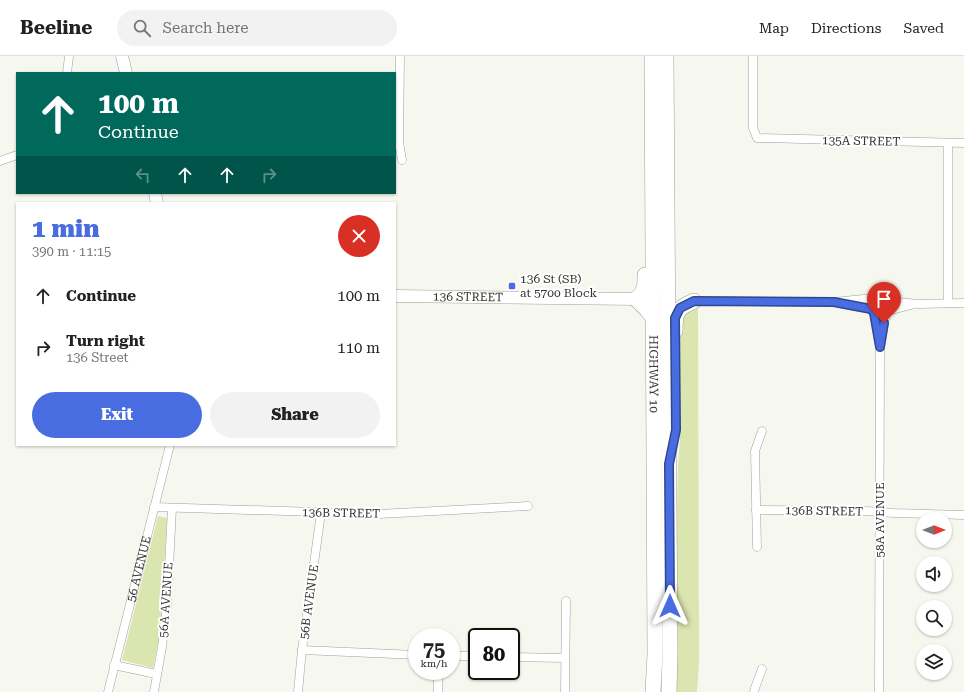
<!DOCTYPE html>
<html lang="en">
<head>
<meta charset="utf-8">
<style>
  :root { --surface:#fff; --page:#f2f2f2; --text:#222; --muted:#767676; --line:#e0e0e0; --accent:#496de0 }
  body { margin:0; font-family:"Roboto Serif",serif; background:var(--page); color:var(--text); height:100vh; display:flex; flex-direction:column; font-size:15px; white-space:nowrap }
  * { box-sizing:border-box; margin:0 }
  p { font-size:13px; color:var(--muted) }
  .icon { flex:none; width:22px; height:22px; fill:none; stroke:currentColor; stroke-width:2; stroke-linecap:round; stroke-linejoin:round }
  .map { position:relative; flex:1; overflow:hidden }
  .drawer { position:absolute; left:16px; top:146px; width:380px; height:244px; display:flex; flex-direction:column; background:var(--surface); border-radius:0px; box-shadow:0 1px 3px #0004 }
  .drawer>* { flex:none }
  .banner { position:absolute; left:16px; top:16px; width:380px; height:122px; border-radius:0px; box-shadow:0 1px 3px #0004; background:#00695c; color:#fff; overflow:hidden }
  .needle { width:26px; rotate:90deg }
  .tools { position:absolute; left:916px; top:456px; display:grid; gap:8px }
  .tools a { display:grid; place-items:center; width:36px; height:36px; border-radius:50%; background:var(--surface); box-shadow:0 1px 3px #0004; font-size:20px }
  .speed { position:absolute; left:408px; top:572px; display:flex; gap:8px; font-size:20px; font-weight:700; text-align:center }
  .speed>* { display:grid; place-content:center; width:52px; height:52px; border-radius:50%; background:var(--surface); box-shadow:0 1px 3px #0004; line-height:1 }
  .speed small { font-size:10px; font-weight:400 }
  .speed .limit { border:2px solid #111; border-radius:6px; background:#fff; color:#111 }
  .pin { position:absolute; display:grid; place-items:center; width:34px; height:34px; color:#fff; margin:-41px -17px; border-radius:50% 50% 50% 0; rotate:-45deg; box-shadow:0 0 4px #0007 }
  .pin .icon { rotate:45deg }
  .me { position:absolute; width:44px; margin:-22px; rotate:0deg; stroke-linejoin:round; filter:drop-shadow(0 0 3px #0008) }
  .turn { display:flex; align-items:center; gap:14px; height:84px; padding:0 16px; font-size:18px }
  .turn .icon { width:52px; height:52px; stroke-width:2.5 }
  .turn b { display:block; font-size:28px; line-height:34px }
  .lanes { display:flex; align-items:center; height:38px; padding:0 16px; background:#0003; justify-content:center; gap:20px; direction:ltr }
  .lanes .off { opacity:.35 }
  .round { display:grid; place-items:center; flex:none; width:42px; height:42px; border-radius:21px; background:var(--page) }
  .summary { display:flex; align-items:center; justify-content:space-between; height:68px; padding:0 16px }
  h1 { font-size:24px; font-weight:800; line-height:30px; color:var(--accent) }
  .button { display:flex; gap:8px; margin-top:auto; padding:8px 16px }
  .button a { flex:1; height:46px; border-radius:24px; background:var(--accent); color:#fff; font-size:16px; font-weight:800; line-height:46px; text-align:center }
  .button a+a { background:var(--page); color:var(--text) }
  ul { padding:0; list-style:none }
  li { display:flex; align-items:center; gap:12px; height:52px; padding:0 16px }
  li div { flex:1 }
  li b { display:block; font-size:15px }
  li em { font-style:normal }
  header { display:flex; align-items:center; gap:24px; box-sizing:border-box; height:56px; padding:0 20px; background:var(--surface); border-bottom:1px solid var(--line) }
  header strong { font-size:19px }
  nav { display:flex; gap:22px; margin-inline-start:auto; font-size:14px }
  .search { width:280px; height:36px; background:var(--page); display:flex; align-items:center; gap:10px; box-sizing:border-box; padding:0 14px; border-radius:22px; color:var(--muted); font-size:15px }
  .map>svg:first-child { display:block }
  .green { fill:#dae5af }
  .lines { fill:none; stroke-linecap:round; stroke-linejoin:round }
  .street-casing { stroke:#9ea198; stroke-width:9 }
  .secondary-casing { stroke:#9ea198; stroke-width:13 }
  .highway-casing { stroke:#9ea198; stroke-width:16 }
  .street { stroke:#fff; stroke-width:8 }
  .secondary { stroke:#fff; stroke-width:12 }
  .highway { stroke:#fff; stroke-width:15 }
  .route-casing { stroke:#2f4792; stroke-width:10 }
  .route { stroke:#496de0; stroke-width:7 }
  .poi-dot { fill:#496de0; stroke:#fff; stroke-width:1.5 }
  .labels { text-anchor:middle; stroke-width:4; stroke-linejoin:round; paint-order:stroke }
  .street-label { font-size:12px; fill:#323330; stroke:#fff }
  .poi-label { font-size:12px; fill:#323330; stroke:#fff; text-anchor:start }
</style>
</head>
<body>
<header>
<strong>Beeline</strong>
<div class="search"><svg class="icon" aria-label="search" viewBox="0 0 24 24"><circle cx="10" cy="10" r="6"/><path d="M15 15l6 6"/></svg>Search here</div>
<nav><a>Map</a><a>Directions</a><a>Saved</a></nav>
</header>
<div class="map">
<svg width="964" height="636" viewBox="0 0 964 636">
  <rect width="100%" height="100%" fill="#f6f8ef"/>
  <path class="green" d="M 698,248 L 699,607 L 697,636 L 677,636 L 676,497 L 678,410 L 680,383 L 680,270 L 684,256 Z
    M 158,460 L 167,462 L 160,577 L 153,612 L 122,604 Z"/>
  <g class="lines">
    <g class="street-casing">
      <g id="street">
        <path d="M 400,0 L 399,86 L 402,104"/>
        <path d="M 753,0 L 753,72 L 757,82 L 964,87"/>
        <path d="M 67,17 L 69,0"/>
        <path d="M 948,87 L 948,247"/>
        <path d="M 0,105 L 17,99"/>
        <circle cx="880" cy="249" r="10"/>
        <path d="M 694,245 L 834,246 L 873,242"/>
        <path d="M 889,245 L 918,248 L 964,247"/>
        <path d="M 842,248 L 871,253"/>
        <path d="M 888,255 L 911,249"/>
        <path d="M 874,257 L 879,286"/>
        <path d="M 154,451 L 379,458 L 528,450"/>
        <path d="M 756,454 L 866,455 L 894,457 L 964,459"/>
        <path d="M 757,491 L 755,395 L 762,375"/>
        <path d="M 302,594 L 417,599"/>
        <path d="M 451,600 L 477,600"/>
        <path d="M 511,601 L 565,602"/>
        <path d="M 114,609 L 156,618"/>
        <path id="s1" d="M 108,636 L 170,389"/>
        <path d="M 154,636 L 162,591 L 167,550 L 172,452"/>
        <path d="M 298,636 L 302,594 L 321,457"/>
        <path d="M 438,636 L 438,615"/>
        <path d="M 565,636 L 566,545"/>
        <path d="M 754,636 L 755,632 L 762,613"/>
        <path d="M 879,636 L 880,291 L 886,257"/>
      </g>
    </g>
    <g class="secondary-casing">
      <g id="secondary">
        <path d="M 122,0 L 126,17"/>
        <path d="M 155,137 L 157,147"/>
        <path id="s2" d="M 395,240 L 636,243"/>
      </g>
    </g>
    <g class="highway-casing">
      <g id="highway">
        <path id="s3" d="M 652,0 L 655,598 L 653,636"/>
        <path d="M 666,0 L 670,598 L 669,636"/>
        <path d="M 645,219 C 645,230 645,236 636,243 L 647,254 L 653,262"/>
        <path d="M 675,275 C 675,256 677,252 694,245"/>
      </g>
    </g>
    <use href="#street" class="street"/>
    <use href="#secondary" class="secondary"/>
    <use href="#highway" class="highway"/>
  </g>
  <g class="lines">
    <g class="route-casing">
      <path id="route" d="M 670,550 L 669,408 L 676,374 L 675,262 L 680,252 L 694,245 L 834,246 L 871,253 L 874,257 L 880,291 L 884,267"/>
    </g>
    <use href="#route" class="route"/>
  </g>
  <rect class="poi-dot" x="508" y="226" width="8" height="8" rx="2"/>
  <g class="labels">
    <g class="street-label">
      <text transform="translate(861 85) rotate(1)" y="4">135A STREET</text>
      <text dy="4" stroke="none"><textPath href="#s2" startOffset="73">136 STREET</textPath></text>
      <text dy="4" stroke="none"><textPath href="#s3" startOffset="318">HIGHWAY 10</textPath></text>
      <text transform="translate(824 455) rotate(1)" y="4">136B STREET</text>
      <text transform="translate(341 457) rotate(1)" y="4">136B STREET</text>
      <text transform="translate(880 464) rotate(-90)" y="4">58A AVENUE</text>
      <text dy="4" stroke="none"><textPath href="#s1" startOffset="127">56 AVENUE</textPath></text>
      <text transform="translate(166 544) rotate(-86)" y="4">56A AVENUE</text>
      <text transform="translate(309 546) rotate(-82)" y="4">56B AVENUE</text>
    </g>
    <g class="poi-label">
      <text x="520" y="227">136 St (SB)<tspan x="520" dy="14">at 5700 Block</tspan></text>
    </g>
  </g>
</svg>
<div class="tools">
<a><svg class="needle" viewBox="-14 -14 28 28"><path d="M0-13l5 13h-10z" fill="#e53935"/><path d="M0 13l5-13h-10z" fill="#767676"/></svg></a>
<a><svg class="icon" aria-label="sound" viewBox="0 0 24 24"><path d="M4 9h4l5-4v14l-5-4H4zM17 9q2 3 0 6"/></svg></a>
<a><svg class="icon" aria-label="search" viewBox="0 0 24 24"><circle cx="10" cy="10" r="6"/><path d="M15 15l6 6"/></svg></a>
<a><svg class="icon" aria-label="layers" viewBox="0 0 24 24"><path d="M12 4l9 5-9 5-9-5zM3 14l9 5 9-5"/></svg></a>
</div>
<div class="speed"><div>75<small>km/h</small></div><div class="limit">80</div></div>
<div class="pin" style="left:884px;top:267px;background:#d93025"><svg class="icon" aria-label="arrive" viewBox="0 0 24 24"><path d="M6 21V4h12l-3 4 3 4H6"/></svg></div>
<svg class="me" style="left:670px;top:550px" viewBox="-20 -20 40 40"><path d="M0-17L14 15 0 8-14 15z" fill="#496de0" stroke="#fff" stroke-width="4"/></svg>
<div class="banner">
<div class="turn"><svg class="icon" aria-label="ahead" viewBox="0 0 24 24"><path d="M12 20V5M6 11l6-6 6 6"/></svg><div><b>100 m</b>Continue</div></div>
<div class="lanes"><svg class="icon off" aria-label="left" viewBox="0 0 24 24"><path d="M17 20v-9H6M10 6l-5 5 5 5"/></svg><svg class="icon" aria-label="ahead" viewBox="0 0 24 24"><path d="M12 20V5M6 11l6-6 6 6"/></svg><svg class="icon" aria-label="ahead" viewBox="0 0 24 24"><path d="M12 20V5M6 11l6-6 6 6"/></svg><svg class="icon off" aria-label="right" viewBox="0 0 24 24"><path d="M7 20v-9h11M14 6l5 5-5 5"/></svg></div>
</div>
<section class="drawer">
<div class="summary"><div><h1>1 min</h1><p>390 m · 11:15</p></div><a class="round" style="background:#d93025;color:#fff"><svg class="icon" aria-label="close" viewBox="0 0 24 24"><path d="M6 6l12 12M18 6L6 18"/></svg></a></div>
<ul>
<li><svg class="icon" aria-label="ahead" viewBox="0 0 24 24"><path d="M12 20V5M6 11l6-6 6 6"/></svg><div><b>Continue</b></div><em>100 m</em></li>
<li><svg class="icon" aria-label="right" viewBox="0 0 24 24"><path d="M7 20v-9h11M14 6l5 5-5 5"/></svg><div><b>Turn right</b><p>136 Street</p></div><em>110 m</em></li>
</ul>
<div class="button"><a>Exit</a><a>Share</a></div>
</section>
</div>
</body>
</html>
